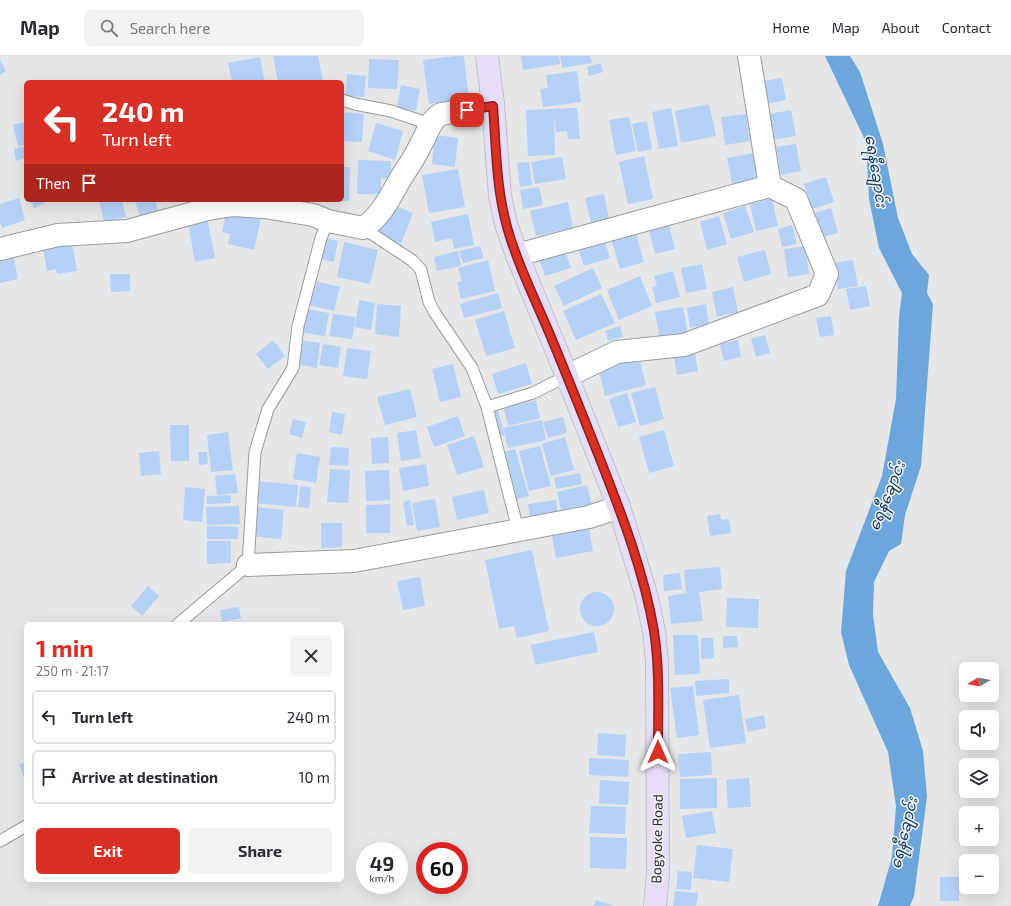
<!DOCTYPE html>
<html lang="en">
<head>
<meta charset="utf-8">
<style>
  :root { --surface:#fff; --page:#f2f2f3; --text:#2b2b33; --muted:#7c7c81; --line:#e1e1e2; --accent:#d93025 }
  body { margin:0; font-family:"Exo 2","Noto Sans Myanmar",sans-serif; background:var(--page); color:var(--text); height:100vh; display:flex; flex-direction:column; font-size:15px; white-space:nowrap }
  * { box-sizing:border-box; margin:0 }
  p { font-size:13px; color:var(--muted) }
  .icon { flex:none; width:22px; height:22px; fill:none; stroke:currentColor; stroke-width:2; stroke-linecap:round; stroke-linejoin:round }
  .map { position:relative; flex:1; overflow:hidden }
  .drawer { position:absolute; left:24px; top:566px; width:320px; height:260px; display:flex; flex-direction:column; background:var(--surface); border-radius:6px; box-shadow:0 4px 16px #0002 }
  .drawer>* { flex:none }
  .guide { position:absolute; left:24px; top:24px; width:320px; height:122px; border-radius:6px; box-shadow:0 4px 16px #0002; background:#d93025; color:#fff; overflow:hidden }
  .needle { width:26px; rotate:260deg }
  .buttons { position:absolute; left:959px; top:606px; display:grid; gap:8px }
  .buttons a { display:grid; place-items:center; width:40px; height:40px; border-radius:6px; background:var(--surface); box-shadow:0 4px 16px #0002; font-size:20px }
  .speed { position:absolute; left:356px; top:786px; display:flex; gap:8px; font-size:20px; font-weight:700; text-align:center }
  .speed>* { display:grid; place-content:center; width:52px; height:52px; border-radius:50%; background:var(--surface); box-shadow:0 4px 16px #0002; line-height:1 }
  .speed small { font-size:10px; font-weight:400 }
  .speed .limit { border:6px solid #d22; background:#fff; color:#111 }
  .pin { position:absolute; display:grid; place-items:center; width:34px; height:34px; color:#fff; margin:-17px; border-radius:8px; box-shadow:0 2px 6px #0006 }
  .me { position:absolute; width:44px; margin:-22px; rotate:0deg; stroke-linejoin:round; filter:drop-shadow(0 0 3px #0008) }
  .turn { display:flex; align-items:center; gap:14px; height:84px; padding:0 12px; font-size:18px }
  .turn .icon { width:52px; height:52px; stroke-width:2.5 }
  .turn b { display:block; font-size:28px; line-height:34px }
  .then { display:flex; align-items:center; height:38px; padding:0 12px; background:#0003; gap:8px; font-size:15px }
  .round { display:grid; place-items:center; flex:none; width:42px; height:42px; border-radius:6px; background:var(--page) }
  .head { display:flex; align-items:center; justify-content:space-between; height:68px; padding:0 12px }
  h1 { font-size:24px; font-weight:700; line-height:30px; color:var(--accent) }
  .cta { display:flex; gap:8px; margin-top:auto; padding:8px 12px }
  .cta a { flex:1; height:46px; border-radius:6px; background:var(--accent); color:#fff; font-size:16px; font-weight:700; line-height:46px; text-align:center }
  .cta a+a { background:var(--page); color:var(--text) }
  ul { padding:0; list-style:none }
  li { display:flex; align-items:center; gap:12px; height:54px; margin:0 8px 6px; padding:0 4px; border:2px solid var(--line); border-radius:6px }
  li div { flex:1 }
  li b { display:block; font-size:15px }
  li em { font-style:normal }
  header { display:flex; align-items:center; gap:24px; box-sizing:border-box; height:56px; padding:0 20px; background:var(--surface); border-bottom:1px solid var(--line) }
  header strong { font-size:19px }
  nav { display:flex; gap:22px; margin-inline-start:auto; font-size:14px }
  .search { width:280px; height:36px; background:var(--page); display:flex; align-items:center; gap:10px; box-sizing:border-box; padding:0 14px; border-radius:6px; color:var(--muted); font-size:15px }
  .map>svg:first-child { display:block }
  .water { fill:#6ba6dd }
  .building { fill:#b5d1f7 }
  .lines { fill:none; stroke-linecap:round; stroke-linejoin:round }
  .service-casing { stroke:#9c9c9e; stroke-width:13 }
  .minor-casing { stroke:#9c9c9e; stroke-width:24 }
  .primary-casing { stroke:#c1c1c1; stroke-width:24 }
  .service { stroke:#fff; stroke-width:11 }
  .minor { stroke:#fff; stroke-width:22 }
  .primary { stroke:#e6ddf8; stroke-width:22 }
  .route-casing { stroke:#8d1f18; stroke-width:10 }
  .route { stroke:#d93025; stroke-width:7 }
  .labels { text-anchor:middle; stroke-width:3; stroke-linejoin:round; paint-order:stroke }
  .street-label { font-size:14px; fill:#303031; stroke:#f2f3f5 }
  .water-label { font-size:15px; font-style:italic; fill:#0c385c; stroke:#f2f3f5 }
</style>
</head>
<body>
<header>
<strong>Map</strong>
<div class="search"><svg class="icon" aria-label="search" viewBox="0 0 24 24"><circle cx="10" cy="10" r="6"/><path d="M15 15l6 6"/></svg>Search here</div>
<nav><a>Home</a><a>Map</a><a>About</a><a>Contact</a></nav>
</header>
<div class="map">
<svg width="1011" height="850" viewBox="0 0 1011 850">
  <rect width="100%" height="100%" fill="#e5e6e7"/>
  <path class="water" d="M 825,0 L 850,0 L 860,16 L 883,88 L 898,162 L 912,198 L 929,219 L 927,237 L 933,248 L 921,410 L 905,459 L 901,488 L 889,495 L 874,526 L 873,559 L 878,596 L 910,652 L 923,695 L 927,741 L 914,840 L 910,850 L 878,850 L 892,801 L 896,750 L 888,696 L 849,609 L 841,576 L 846,515 L 882,420 L 896,343 L 899,261 L 902,237 L 879,192 L 869,143 L 866,86 Z"/>
  <path class="building" d="M 273,0 L 318,0 L 323,26 L 278,26 Z
    M 456,0 L 464,0 L 469,43 L 429,48 L 423,4 Z
    M 521,0 L 559,0 L 560,8 L 523,14 Z
    M 560,0 L 590,0 L 592,7 L 562,12 Z
    M 260,1 L 265,26 L 232,26 L 228,7 Z
    M 369,3 L 399,4 L 397,33 L 368,32 Z
    M 0,4 L 6,15 L 0,19 Z
    M 601,7 L 603,16 L 589,20 L 587,11 Z
    M 577,15 L 581,46 L 543,51 L 540,33 L 548,32 L 546,19 Z
    M 347,18 L 366,20 L 364,41 L 346,40 Z
    M 782,22 L 786,44 L 766,48 L 763,25 Z
    M 401,29 L 420,33 L 416,55 L 397,52 Z
    M 709,48 L 716,80 L 681,87 L 675,55 Z
    M 577,52 L 580,83 L 568,83 L 567,75 L 556,76 L 554,57 L 555,99 L 528,100 L 526,54 Z
    M 671,52 L 678,90 L 659,93 L 652,56 Z
    M 791,54 L 796,80 L 773,84 L 769,58 Z
    M 342,56 L 364,58 L 362,86 L 342,85 Z
    M 746,58 L 750,85 L 725,89 L 721,61 Z
    M 629,61 L 636,95 L 616,99 L 609,64 Z
    M 647,65 L 652,93 L 638,96 L 632,68 Z
    M 26,66 L 26,89 L 18,90 L 13,69 Z
    M 376,67 L 403,75 L 395,104 L 368,95 Z
    M 435,79 L 458,82 L 455,111 L 432,108 Z
    M 796,88 L 801,115 L 781,119 L 776,91 Z
    M 26,90 L 26,102 L 16,105 L 14,93 Z
    M 755,97 L 759,123 L 732,128 L 727,102 Z
    M 644,100 L 653,143 L 628,148 L 619,106 Z
    M 562,101 L 566,123 L 535,128 L 531,106 Z
    M 358,104 L 391,105 L 391,123 L 381,122 L 381,138 L 357,138 Z
    M 529,106 L 532,129 L 520,131 L 517,107 Z
    M 342,111 L 350,111 L 349,145 L 342,145 Z
    M 458,113 L 465,151 L 429,157 L 422,119 Z
    M 826,121 L 834,146 L 812,153 L 804,128 Z
    M 539,131 L 543,149 L 523,153 L 520,134 Z
    M 604,138 L 609,163 L 591,167 L 585,142 Z
    M 19,142 L 25,164 L 2,172 L 0,166 L 0,148 Z
    M 772,142 L 778,170 L 756,175 L 750,148 Z
    M 30,144 L 51,144 L 34,152 Z
    M 99,144 L 122,144 L 126,161 L 104,166 Z
    M 135,144 L 155,144 L 159,157 L 140,162 Z
    M 568,146 L 573,172 L 536,180 L 530,155 Z
    M 388,147 L 413,157 L 401,188 L 376,178 Z
    M 745,150 L 754,176 L 731,183 L 723,157 Z
    M 831,152 L 838,177 L 820,182 L 814,157 Z
    M 227,154 L 261,162 L 254,194 L 228,188 L 230,178 L 222,176 Z
    M 468,158 L 474,189 L 454,193 L 452,182 L 435,186 L 431,166 Z
    M 719,160 L 727,188 L 707,194 L 700,166 Z
    M 207,162 L 215,202 L 195,206 L 188,166 Z
    M 668,165 L 675,193 L 655,198 L 648,170 Z
    M 792,169 L 797,188 L 782,191 L 778,173 Z
    M 635,175 L 644,206 L 620,213 L 611,182 Z
    M 603,180 L 610,202 L 584,210 L 577,189 Z
    M 324,182 L 338,185 L 334,206 L 320,203 Z
    M 344,186 L 378,194 L 370,228 L 337,221 Z
    M 72,187 L 77,215 L 57,218 L 56,213 L 47,215 L 43,192 Z
    M 480,190 L 484,202 L 463,207 L 459,195 Z
    M 805,190 L 809,218 L 788,221 L 784,193 Z
    M 564,192 L 571,212 L 545,220 L 538,200 Z
    M 765,194 L 771,218 L 744,226 L 737,201 Z
    M 458,195 L 461,210 L 437,215 L 434,201 Z
    M 13,198 L 18,223 L 0,227 L 0,201 Z
    M 488,204 L 495,235 L 461,243 L 457,226 L 462,225 L 458,212 Z
    M 853,204 L 858,230 L 838,233 L 834,207 Z
    M 702,208 L 707,233 L 686,237 L 681,212 Z
    M 593,212 L 602,232 L 564,250 L 554,230 Z
    M 673,215 L 680,241 L 656,247 L 652,231 L 657,230 L 654,220 Z
    M 110,218 L 130,218 L 130,235 L 111,236 Z
    M 640,220 L 652,250 L 619,264 L 607,234 Z
    M 311,224 L 340,231 L 334,255 L 305,248 Z
    M 866,230 L 870,250 L 850,254 L 846,233 Z
    M 733,231 L 738,256 L 717,261 L 712,236 Z
    M 498,237 L 502,252 L 464,262 L 460,248 Z
    M 601,238 L 615,267 L 576,284 L 563,255 Z
    M 359,244 L 375,247 L 371,274 L 355,271 Z
    M 377,248 L 401,250 L 399,281 L 375,278 Z
    M 706,248 L 709,268 L 690,272 L 687,252 Z
    M 683,251 L 688,279 L 660,284 L 655,256 Z
    M 302,252 L 329,257 L 325,280 L 298,276 Z
    M 504,255 L 515,292 L 486,300 L 475,264 Z
    M 333,258 L 356,261 L 352,283 L 329,280 Z
    M 831,260 L 834,279 L 820,281 L 816,262 Z
    M 620,270 L 623,281 L 608,285 L 605,275 Z
    M 765,279 L 770,297 L 756,301 L 751,283 Z
    M 273,284 L 285,300 L 268,313 L 256,298 Z
    M 300,284 L 320,287 L 317,312 L 295,308 Z
    M 738,284 L 741,301 L 724,305 L 720,288 Z
    M 323,288 L 341,291 L 338,312 L 319,309 Z
    M 347,292 L 371,295 L 367,323 L 343,320 Z
    M 694,292 L 698,315 L 677,319 L 673,296 Z
    M 639,301 L 646,329 L 605,340 L 598,311 Z
    M 526,307 L 532,328 L 498,338 L 492,318 Z
    M 453,308 L 461,341 L 440,346 L 432,313 Z
    M 655,331 L 664,363 L 640,370 L 631,337 Z
    M 410,333 L 417,361 L 385,369 L 377,341 Z
    M 627,337 L 636,366 L 618,371 L 609,343 Z
    M 536,344 L 540,362 L 508,370 L 504,352 Z
    M 498,354 L 504,379 L 496,381 L 490,356 Z
    M 332,356 L 345,358 L 342,379 L 329,376 Z
    M 458,360 L 465,380 L 434,391 L 427,371 Z
    M 563,361 L 567,377 L 548,382 L 543,366 Z
    M 293,363 L 306,366 L 302,382 L 289,378 Z
    M 542,364 L 546,384 L 508,392 L 503,372 Z
    M 170,369 L 189,369 L 189,405 L 171,405 Z
    M 416,374 L 421,402 L 401,405 L 397,377 Z
    M 664,374 L 674,410 L 649,417 L 639,381 Z
    M 228,376 L 233,414 L 211,416 L 207,379 Z
    M 474,380 L 484,411 L 457,419 L 447,389 Z
    M 388,381 L 389,407 L 372,408 L 371,382 Z
    M 565,381 L 574,414 L 551,420 L 542,388 Z
    M 540,390 L 551,430 L 529,435 L 519,395 Z
    M 331,391 L 349,392 L 348,410 L 329,409 Z
    M 515,393 L 529,440 L 515,444 L 501,397 Z
    M 159,395 L 161,418 L 141,420 L 139,397 Z
    M 198,396 L 207,396 L 208,408 L 199,409 Z
    M 297,397 L 320,401 L 316,427 L 293,423 Z
    M 426,408 L 429,430 L 403,435 L 399,412 Z
    M 330,413 L 350,414 L 348,447 L 327,446 Z
    M 389,414 L 390,444 L 366,445 L 365,415 Z
    M 580,417 L 582,428 L 556,433 L 554,422 Z
    M 235,418 L 238,437 L 217,439 L 215,420 Z
    M 256,425 L 298,429 L 296,451 L 254,447 Z
    M 587,429 L 592,451 L 562,458 L 557,436 Z
    M 300,430 L 311,431 L 309,452 L 298,451 Z
    M 185,431 L 205,433 L 202,466 L 183,464 Z
    M 484,434 L 489,457 L 457,464 L 452,441 Z
    M 231,439 L 231,447 L 207,448 L 207,440 Z
    M 435,443 L 440,471 L 417,475 L 412,447 Z
    M 410,444 L 414,469 L 407,470 L 403,446 Z
    M 556,444 L 558,459 L 530,463 L 528,448 Z
    M 390,448 L 390,477 L 366,477 L 366,449 Z
    M 239,450 L 240,468 L 207,469 L 206,451 Z
    M 255,451 L 284,454 L 281,483 L 252,480 Z
    M 720,458 L 721,464 L 729,463 L 731,477 L 710,480 L 707,460 Z
    M 321,467 L 342,467 L 342,491 L 321,492 Z
    M 588,468 L 593,495 L 556,502 L 551,475 Z
    M 207,470 L 238,471 L 238,483 L 207,483 Z
    M 207,485 L 231,485 L 231,507 L 207,508 Z
    M 532,494 L 549,575 L 517,582 L 514,570 L 499,573 L 485,504 Z
    M 720,511 L 722,533 L 699,536 L 703,565 L 671,568 L 668,540 L 696,536 L 686,537 L 684,514 Z
    M 680,517 L 682,533 L 664,535 L 663,519 Z
    M 420,521 L 425,550 L 403,554 L 397,525 Z
    M 148,530 L 159,540 L 142,560 L 131,550 Z
    M580 553a17 17 0 1 1 34 0a17 17 0 1 1-34 0Z
    M 727,542 L 759,543 L 758,572 L 726,571 Z
    M 239,551 L 241,562 L 222,566 L 220,554 Z
    M 594,576 L 598,596 L 535,609 L 531,589 Z
    M 673,579 L 698,579 L 700,618 L 675,619 Z
    M 723,580 L 737,580 L 738,591 L 723,592 Z
    M 701,582 L 713,582 L 714,602 L 701,603 Z
    M 729,623 L 729,637 L 696,640 L 695,625 Z
    M 693,630 L 699,679 L 677,682 L 670,632 Z
    M 739,639 L 746,687 L 710,692 L 703,644 Z
    M 764,659 L 766,672 L 748,676 L 745,663 Z
    M 598,677 L 626,679 L 625,701 L 597,699 Z
    M 711,696 L 712,719 L 680,721 L 678,698 Z
    M 589,702 L 629,704 L 628,721 L 589,719 Z
    M 26,706 L 26,728 L 19,708 Z
    M 717,722 L 717,752 L 680,753 L 680,723 Z
    M 749,722 L 751,751 L 728,752 L 726,724 Z
    M 600,724 L 629,726 L 628,749 L 599,747 Z
    M 591,750 L 626,751 L 625,778 L 589,777 Z
    M 712,755 L 716,777 L 686,782 L 682,760 Z
    M 590,781 L 627,782 L 626,813 L 590,812 Z
    M 697,789 L 733,793 L 729,826 L 693,822 Z
    M 678,815 L 692,816 L 691,834 L 676,833 Z
    M 940,821 L 959,821 L 959,845 L 940,845 Z
    M 675,835 L 698,837 L 696,850 L 673,850 Z
    M 596,844 L 615,850 L 594,850 Z"/>
  <g class="lines">
    <g class="service-casing">
      <path id="service" d="M 342,44 L 355,48 L 391,55 L 430,68
        M 363,172 L 413,205 L 421,214 L 429,246 L 435,257 L 472,312 L 487,351 L 518,474
        M 487,351 L 533,337 L 567,320
        M 178,568 L 248,509 L 255,396 L 268,353 L 293,312 L 298,270 L 321,182 L 328,165
        M 0,785 L 26,770"/>
    </g>
    <g class="minor-casing">
      <path id="minor" d="M 749,0 L 770,130
        M 0,193 L 58,179 L 127,175 L 208,153 L 233,149 L 264,151 L 313,159 L 328,165 L 363,172 C 382,160 391,139 402,120 C 409,110 416,99 421,88 C 428,77 429,65 441,58 L 493,49
        M 517,199 L 770,130 L 796,143 L 827,218 L 818,239 L 802,245 L 684,289 L 617,296 L 567,320
        M 248,509 L 354,505 L 589,461 L 619,451"/>
    </g>
    <g class="primary-casing">
      <path id="primary" d="M 487,0 L 493,49 L 500,140 L 506,168 L 517,199 L 567,320 L 619,451 L 646,538 L 654,575 L 657,606 L 658,817 L 655,850"/>
    </g>
    <use href="#service" class="service"/>
    <use href="#minor" class="minor"/>
    <use href="#primary" class="primary"/>
  </g>
  <g class="lines">
    <g class="route-casing">
      <path id="route" d="M 467,54 L 493,50 C 496,89 496,129 506,167 C 515,202 534,241 548,274 C 566,317 583,360 600,403 C 622,459 644,516 654,575 C 660,614 658,656 658,696"/>
    </g>
    <use href="#route" class="route"/>
  </g>
  <g class="labels">
    <g class="street-label">
      <text transform="translate(657 783) rotate(-89)" y="5">Bogyoke Road</text>
    </g>
    <g class="water-label">
      <text transform="translate(876 115) rotate(81)" y="5">ရေနီချောင်း</text>
      <text transform="translate(887 440) rotate(-68)" y="5">ရေနီချောင်း</text>
      <text transform="translate(904 777) rotate(-76)" y="5">ရေနီချောင်း</text>
    </g>
  </g>
</svg>
<div class="buttons">
<a><svg class="needle" viewBox="-14 -14 28 28"><path d="M0-13l5 13h-10z" fill="#e53935"/><path d="M0 13l5-13h-10z" fill="#7c7c81"/></svg></a>
<a><svg class="icon" aria-label="sound" viewBox="0 0 24 24"><path d="M4 9h4l5-4v14l-5-4H4zM17 9q2 3 0 6"/></svg></a>
<a><svg class="icon" aria-label="layers" viewBox="0 0 24 24"><path d="M12 4l9 5-9 5-9-5zM3 14l9 5 9-5"/></svg></a>
<a>+</a>
<a>−</a>
</div>
<div class="speed"><div>49<small>km/h</small></div><div class="limit">60</div></div>
<div class="pin" style="left:467px;top:54px;background:#d93025"><svg class="icon" aria-label="arrive" viewBox="0 0 24 24"><path d="M6 21V4h12l-3 4 3 4H6"/></svg></div>
<svg class="me" style="left:658px;top:696px" viewBox="-20 -20 40 40"><path d="M0-17L14 15 0 8-14 15z" fill="#d93025" stroke="#fff" stroke-width="4"/></svg>
<div class="guide">
<div class="turn"><svg class="icon" aria-label="left" viewBox="0 0 24 24"><path d="M17 20v-9H6M10 6l-5 5 5 5"/></svg><div><b>240 m</b>Turn left</div></div>
<div class="then">Then<svg class="icon" aria-label="arrive" viewBox="0 0 24 24"><path d="M6 21V4h12l-3 4 3 4H6"/></svg></div>
</div>
<section class="drawer">
<div class="head"><div><h1>1 min</h1><p>250 m · 21:17</p></div><a class="round"><svg class="icon" aria-label="close" viewBox="0 0 24 24"><path d="M6 6l12 12M18 6L6 18"/></svg></a></div>
<ul>
<li><svg class="icon" aria-label="left" viewBox="0 0 24 24"><path d="M17 20v-9H6M10 6l-5 5 5 5"/></svg><div><b>Turn left</b></div><em>240 m</em></li>
<li><svg class="icon" aria-label="arrive" viewBox="0 0 24 24"><path d="M6 21V4h12l-3 4 3 4H6"/></svg><div><b>Arrive at destination</b></div><em>10 m</em></li>
</ul>
<div class="cta"><a>Exit</a><a>Share</a></div>
</section>
</div>
</body>
</html>
